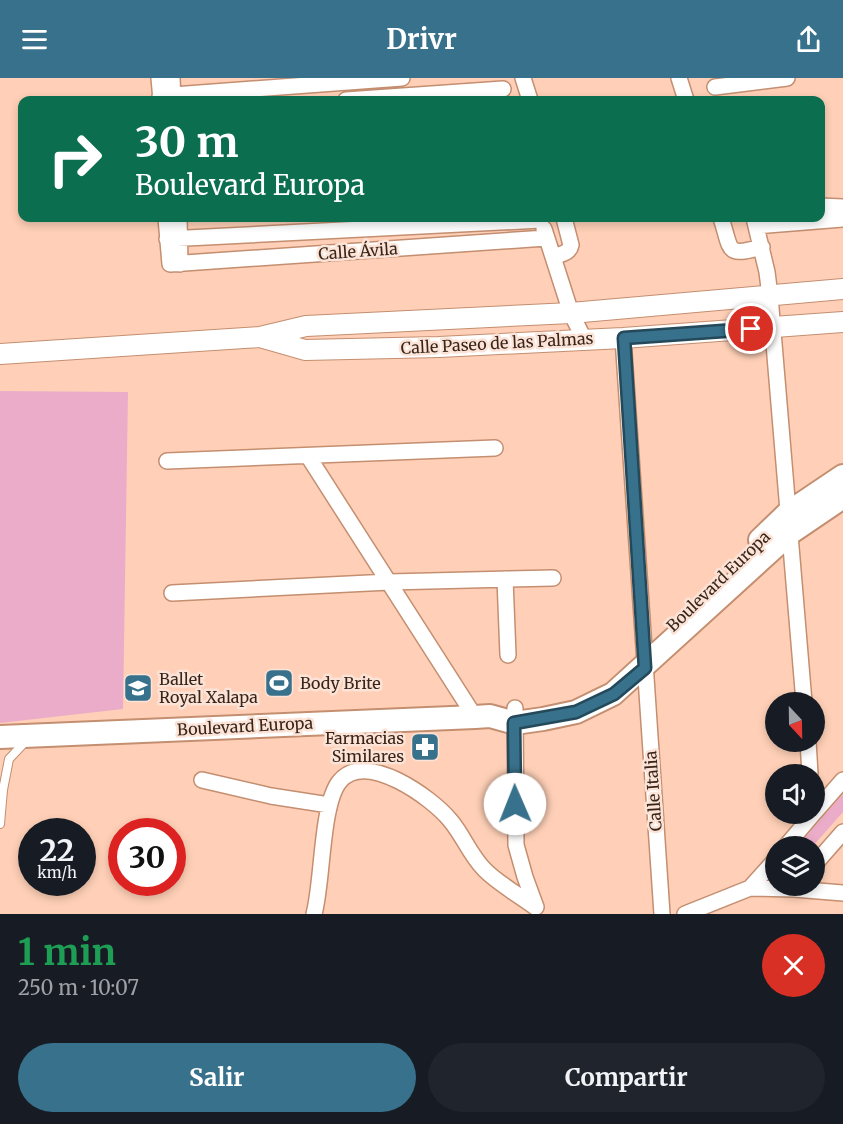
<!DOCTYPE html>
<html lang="es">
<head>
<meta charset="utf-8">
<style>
  :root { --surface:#171b24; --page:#20242c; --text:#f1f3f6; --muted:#9ea1a6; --accent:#38718b }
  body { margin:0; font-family:Merriweather,serif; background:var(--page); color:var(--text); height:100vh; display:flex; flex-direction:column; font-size:22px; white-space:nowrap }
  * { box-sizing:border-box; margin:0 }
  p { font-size:20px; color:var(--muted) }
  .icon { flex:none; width:33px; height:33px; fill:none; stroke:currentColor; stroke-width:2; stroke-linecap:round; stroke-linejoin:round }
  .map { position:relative; height:836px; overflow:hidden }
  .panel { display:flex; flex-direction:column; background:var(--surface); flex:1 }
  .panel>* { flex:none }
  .hud { position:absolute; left:18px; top:18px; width:807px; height:126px; border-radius:12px; box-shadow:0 3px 9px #0003; background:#0b6e4f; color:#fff; overflow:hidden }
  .needle { width:39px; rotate:158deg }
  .fabs { position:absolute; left:765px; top:614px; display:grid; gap:12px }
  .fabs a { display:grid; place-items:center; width:60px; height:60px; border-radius:50%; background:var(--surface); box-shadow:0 3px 9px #0003; font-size:30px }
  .speed { position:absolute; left:18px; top:740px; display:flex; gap:12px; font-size:30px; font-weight:700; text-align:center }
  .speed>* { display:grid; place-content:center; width:78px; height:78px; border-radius:50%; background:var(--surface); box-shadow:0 3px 9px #0003; line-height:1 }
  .speed small { font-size:15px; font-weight:400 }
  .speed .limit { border:9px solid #d22; background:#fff; color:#111 }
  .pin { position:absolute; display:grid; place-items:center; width:51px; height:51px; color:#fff; margin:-26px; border:3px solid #fff; border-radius:50%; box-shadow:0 2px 6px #0007 }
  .me { position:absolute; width:66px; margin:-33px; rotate:359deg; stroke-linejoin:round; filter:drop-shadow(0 0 4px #0008) }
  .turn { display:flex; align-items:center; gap:21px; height:126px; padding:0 18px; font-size:27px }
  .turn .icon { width:78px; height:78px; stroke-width:2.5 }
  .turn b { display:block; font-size:42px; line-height:51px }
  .round { display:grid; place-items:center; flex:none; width:63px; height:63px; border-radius:32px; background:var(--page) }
  .head { display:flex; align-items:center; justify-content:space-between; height:102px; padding:0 18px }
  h1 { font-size:36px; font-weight:700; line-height:45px; color:#1e9e55 }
  .cta { display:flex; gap:12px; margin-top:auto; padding:12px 18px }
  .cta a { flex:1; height:69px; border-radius:36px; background:var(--accent); color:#fff; font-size:24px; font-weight:700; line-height:69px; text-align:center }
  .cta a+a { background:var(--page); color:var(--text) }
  header { display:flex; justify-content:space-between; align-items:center; height:78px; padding:0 18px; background:var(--accent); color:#fff; font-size:27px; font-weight:700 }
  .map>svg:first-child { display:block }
  .green { fill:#ebacc9 }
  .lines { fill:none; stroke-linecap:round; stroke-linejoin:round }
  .service-casing { stroke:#c48e70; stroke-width:10 }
  .minor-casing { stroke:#c48e70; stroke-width:18 }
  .tertiary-casing { stroke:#c48e70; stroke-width:22 }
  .secondary-casing { stroke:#c48e70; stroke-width:26 }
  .service { stroke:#fff; stroke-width:8 }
  .minor { stroke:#fff; stroke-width:15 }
  .tertiary { stroke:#fff; stroke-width:20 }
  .secondary { stroke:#fff; stroke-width:22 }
  .route-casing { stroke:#24495a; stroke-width:15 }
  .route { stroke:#38718b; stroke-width:10 }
  .labels { text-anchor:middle; stroke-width:5; stroke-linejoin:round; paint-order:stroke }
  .street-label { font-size:16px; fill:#392418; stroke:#fbe3d7 }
  .poi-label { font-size:16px; fill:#392418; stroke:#fbe3d7; text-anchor:start }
</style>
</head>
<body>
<header><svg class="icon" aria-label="menu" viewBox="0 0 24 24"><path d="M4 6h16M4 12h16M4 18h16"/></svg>Drivr<svg class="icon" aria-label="share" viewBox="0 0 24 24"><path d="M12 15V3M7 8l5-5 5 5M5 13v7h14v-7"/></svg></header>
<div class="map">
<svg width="843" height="836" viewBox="0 0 843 836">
  <rect width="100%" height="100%" fill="#ffd0b7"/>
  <path class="green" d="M 0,313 L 128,314 L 123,631 L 0,645 Z
    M 843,716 L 843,734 L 813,768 L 797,768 Z"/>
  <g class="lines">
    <g class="service-casing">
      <path id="service" d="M 0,746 L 3,712 L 9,681 L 26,663"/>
    </g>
    <g class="minor-casing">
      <path id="minor" d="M 159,0 L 161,22
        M 172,0 L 173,22
        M 523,0 L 530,22
        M 679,0 L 686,22
        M 715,9 L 787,0
        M 160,18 L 402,0
        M 346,22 L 503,11
        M 820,128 L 843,129
        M 166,140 L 170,186 L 546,160
        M 179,140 L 180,186
        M 721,140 C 732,173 725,179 762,169
        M 754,140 L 767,194 L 770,218 L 804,624
        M 757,148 L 843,141
        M 544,151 L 571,235 L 584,261
        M 167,161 L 541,142
        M 553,179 C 560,176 569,176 571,167 L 564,140
        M 623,260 L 662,836
        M 308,378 L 475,639
        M 167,383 L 495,370
        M 505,501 L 508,577
        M 172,515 L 389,504 L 553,500
        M 515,630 L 516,767 L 525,799 L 536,829
        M 808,663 L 810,696
        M 202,702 L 271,718 L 329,727
        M 814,735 L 843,702
        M 786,768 L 814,735
        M 814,787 L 843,754
        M 750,810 L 776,781
        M 314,836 C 323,803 321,725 340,703 C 366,672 432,720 450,742 C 463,757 470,777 484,791 C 496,804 520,818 535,829
        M 685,836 L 750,810 L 794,811 L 843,815"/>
    </g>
    <g class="tertiary-casing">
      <path id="tertiary" d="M 263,260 L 305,272 L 439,269 L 623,260 L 843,244
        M 0,276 L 260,259 L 306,248 L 571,235 L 843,211"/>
    </g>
    <g class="secondary-casing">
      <path id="secondary" d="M 760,462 L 788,435 L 843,398
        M 0,659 L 475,639 L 490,638 L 515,645 L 543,641 L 576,634 L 613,616 L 790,455 L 843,419"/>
    </g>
    <use href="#service" class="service"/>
    <use href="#minor" class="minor"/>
    <use href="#tertiary" class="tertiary"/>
    <use href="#secondary" class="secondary"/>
  </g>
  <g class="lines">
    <g class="route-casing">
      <path id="route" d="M 515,726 L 514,645 L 576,634 L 614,616 L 645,590 L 624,260 L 751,251"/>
    </g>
    <use href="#route" class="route"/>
  </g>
  <defs>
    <g id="stadium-square" transform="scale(1.5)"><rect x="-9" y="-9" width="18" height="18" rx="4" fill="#38718b" stroke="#fbe3d7"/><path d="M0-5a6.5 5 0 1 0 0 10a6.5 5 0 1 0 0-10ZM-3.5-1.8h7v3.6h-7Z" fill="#fff"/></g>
    <g id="school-square" transform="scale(1.5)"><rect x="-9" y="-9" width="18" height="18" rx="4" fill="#38718b" stroke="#fbe3d7"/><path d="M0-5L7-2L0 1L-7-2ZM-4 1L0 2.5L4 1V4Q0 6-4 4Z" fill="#fff"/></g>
    <g id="pharmacy-square" transform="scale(1.5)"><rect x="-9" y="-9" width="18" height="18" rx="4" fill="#38718b" stroke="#fbe3d7"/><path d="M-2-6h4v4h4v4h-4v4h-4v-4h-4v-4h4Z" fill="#fff"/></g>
  </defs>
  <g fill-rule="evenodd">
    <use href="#stadium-square" x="279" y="605"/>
    <use href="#school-square" x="138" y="610"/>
    <use href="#pharmacy-square" x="425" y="669"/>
  </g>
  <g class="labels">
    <g class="street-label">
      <text transform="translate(358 173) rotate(-4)" y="6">Calle Ávila</text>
      <text transform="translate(497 265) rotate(-3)" y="6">Calle Paseo de las Palmas</text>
      <text transform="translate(718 503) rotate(-44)" y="6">Boulevard Europa</text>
      <text transform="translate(245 648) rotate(-3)" y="6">Boulevard Europa</text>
      <text transform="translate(653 713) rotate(-94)" y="6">Calle Italia</text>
    </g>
    <g class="poi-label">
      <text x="159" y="607">Ballet<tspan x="159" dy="18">Royal Xalapa</tspan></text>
      <text x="300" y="611">Body Brite</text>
      <text x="404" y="666" text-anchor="end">Farmacias<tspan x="404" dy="18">Similares</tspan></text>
    </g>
  </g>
</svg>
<div class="fabs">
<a><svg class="needle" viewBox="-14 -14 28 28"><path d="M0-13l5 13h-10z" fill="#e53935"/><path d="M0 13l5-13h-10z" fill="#9ea1a6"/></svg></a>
<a><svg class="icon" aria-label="sound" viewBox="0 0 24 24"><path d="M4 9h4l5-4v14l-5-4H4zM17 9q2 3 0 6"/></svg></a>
<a><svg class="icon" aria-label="layers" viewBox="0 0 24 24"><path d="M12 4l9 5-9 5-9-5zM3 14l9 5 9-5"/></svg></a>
</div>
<div class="speed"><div>22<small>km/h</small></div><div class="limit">30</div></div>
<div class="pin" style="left:751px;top:251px;background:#d93025"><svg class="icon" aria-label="arrive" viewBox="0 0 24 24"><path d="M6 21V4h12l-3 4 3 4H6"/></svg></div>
<svg class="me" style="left:515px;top:726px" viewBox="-20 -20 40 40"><circle r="19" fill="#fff"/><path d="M0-13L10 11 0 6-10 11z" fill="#38718b"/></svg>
<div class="hud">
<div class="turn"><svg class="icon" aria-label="right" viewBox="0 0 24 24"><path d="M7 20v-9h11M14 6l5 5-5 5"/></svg><div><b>30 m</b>Boulevard Europa</div></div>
</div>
</div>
<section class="panel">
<div class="head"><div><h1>1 min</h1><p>250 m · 10:07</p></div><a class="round" style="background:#d93025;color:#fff"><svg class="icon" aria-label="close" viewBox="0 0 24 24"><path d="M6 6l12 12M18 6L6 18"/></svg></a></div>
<div class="cta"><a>Salir</a><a>Compartir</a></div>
</section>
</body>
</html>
